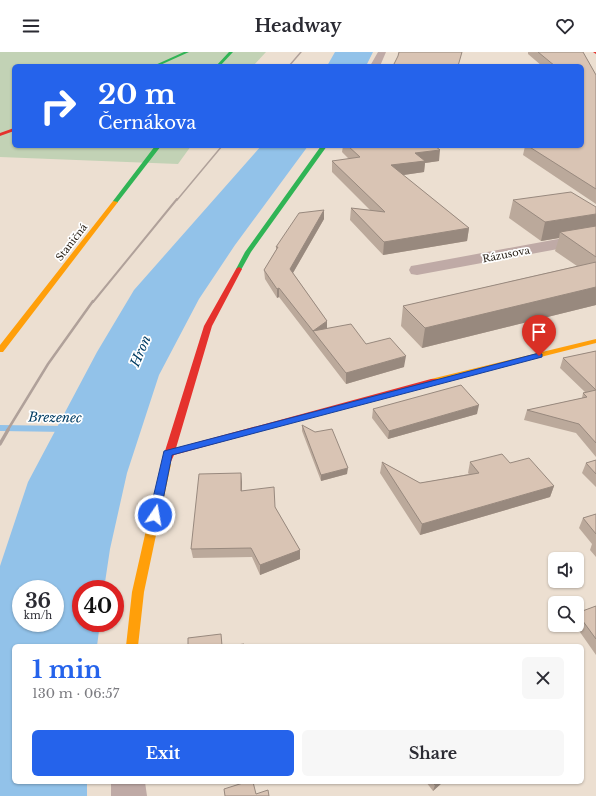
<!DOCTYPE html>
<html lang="en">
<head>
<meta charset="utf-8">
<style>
  :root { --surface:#fff; --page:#f7f7f7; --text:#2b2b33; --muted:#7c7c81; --accent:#2563eb }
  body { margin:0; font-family:"Libre Baskerville",serif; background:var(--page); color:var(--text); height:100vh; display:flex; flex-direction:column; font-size:15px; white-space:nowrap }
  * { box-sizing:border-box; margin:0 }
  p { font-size:13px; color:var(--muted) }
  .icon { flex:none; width:22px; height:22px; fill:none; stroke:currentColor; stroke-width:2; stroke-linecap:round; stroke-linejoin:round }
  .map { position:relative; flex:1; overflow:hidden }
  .drawer { position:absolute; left:12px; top:592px; width:572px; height:140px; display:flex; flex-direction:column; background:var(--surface); border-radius:6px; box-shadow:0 1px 3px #0004 }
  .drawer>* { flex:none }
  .hud { position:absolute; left:12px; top:12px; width:572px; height:84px; border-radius:6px; box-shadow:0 1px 3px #0004; background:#2563eb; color:#fff; overflow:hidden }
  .tools { position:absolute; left:548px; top:500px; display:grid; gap:8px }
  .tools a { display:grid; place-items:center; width:36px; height:36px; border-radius:6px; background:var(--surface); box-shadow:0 1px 3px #0004; font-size:20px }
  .speed { position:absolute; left:12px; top:528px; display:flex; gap:8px; font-size:20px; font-weight:700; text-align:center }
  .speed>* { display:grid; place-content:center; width:52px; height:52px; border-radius:50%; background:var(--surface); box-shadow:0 1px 3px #0004; line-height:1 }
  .speed small { font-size:10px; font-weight:400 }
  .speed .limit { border:6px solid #d22; background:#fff; color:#111 }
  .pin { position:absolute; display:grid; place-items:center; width:34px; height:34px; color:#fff; margin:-41px -17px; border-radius:50% 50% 50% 0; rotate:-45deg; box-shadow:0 0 4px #0007 }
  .pin .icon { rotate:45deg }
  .me { position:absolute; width:44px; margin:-22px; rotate:12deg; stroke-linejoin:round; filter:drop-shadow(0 0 3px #0008) }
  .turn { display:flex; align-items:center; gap:14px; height:84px; padding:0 20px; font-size:18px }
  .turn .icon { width:52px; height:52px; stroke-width:2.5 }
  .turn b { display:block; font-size:28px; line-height:34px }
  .round { display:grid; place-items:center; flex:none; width:42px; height:42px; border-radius:6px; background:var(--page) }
  .headline { display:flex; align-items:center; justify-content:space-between; height:68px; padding:0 20px }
  h1 { font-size:24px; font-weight:700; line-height:30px; color:var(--accent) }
  .action { display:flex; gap:8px; margin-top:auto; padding:8px 20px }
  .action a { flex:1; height:46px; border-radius:6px; background:var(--accent); color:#fff; font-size:16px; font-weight:700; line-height:46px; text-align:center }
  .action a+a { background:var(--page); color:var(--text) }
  header { display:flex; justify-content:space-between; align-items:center; height:52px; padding:0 20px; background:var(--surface); font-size:18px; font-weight:700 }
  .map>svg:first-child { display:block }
  .green { fill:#c2d2b5 }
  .water { fill:#92c2e9; fill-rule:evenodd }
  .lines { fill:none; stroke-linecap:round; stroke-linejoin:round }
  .stream { fill:#92c2e9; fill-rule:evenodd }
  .street { fill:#bfaaa6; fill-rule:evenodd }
  .fast { fill:#30b455; fill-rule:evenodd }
  .slow { fill:#ff9f0a; fill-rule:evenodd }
  .jam { fill:#e5322d; fill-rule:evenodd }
  .rail-far3 { stroke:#b0a19a; stroke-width:1.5 }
  .rail-far2 { stroke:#b0a19a; stroke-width:2 }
  .rail-far1 { stroke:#b0a19a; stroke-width:2.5 }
  .rail { stroke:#b0a19a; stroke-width:3.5 }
  .wall { fill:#bba99b }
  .shaded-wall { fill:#98897e }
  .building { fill:#d9c4b4; stroke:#98897e }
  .route { fill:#2563eb; stroke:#184099 }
  .labels { text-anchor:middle; stroke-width:3.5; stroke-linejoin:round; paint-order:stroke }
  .far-street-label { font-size:10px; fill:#241c12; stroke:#fff }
  .water-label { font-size:13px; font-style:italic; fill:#003c63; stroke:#fff }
</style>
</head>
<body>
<header><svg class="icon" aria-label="menu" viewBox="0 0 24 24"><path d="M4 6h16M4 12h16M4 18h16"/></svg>Headway<svg class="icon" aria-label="heart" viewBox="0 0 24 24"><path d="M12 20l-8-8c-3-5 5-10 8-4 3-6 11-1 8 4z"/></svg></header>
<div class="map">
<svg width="596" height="744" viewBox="0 0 596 744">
  <rect width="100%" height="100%" fill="#ecdfd1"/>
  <path class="green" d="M 0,0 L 266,0 L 253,14 L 14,14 L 14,94 L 191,94 L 178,112 L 0,105 Z"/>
  <path class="water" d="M 335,0 L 373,0 L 366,14 L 327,14 Z
    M 261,94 L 308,94 L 235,193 L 199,247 L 159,323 L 127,421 L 110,497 L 104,537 L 81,537 L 81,571 L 100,571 L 97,594 L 14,594 L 14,730 L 87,730 L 87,744 L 0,744 L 0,514 L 28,430 L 97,300 L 134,238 ZM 21,537 L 55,537 L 55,571 L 21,571 Z"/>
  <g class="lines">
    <path class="stream" d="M 0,373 L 67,374 L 71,377 L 67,380 L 0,379 Z"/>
    <path class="street" d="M 378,0 L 386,0 L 380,14 L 370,14 Z
      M 596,180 L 596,190 L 417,223 L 411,222 L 409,218 L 411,214 L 417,213 Z
      M 111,730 L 145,730 L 147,744 L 111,744 Z"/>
    <path class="fast" d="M 184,0 L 189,0 L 158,14 L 153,14 Z
      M 229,0 L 233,0 L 220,14 L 216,14 Z
      M 155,94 L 161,94 L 117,151 L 113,151 L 113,149 Z
      M 321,94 L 327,94 L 251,200 L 241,218 L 237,218 L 236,217 L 245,200 Z"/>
    <path class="slow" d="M 113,149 L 118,150 L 3,300 L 0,300 L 0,293 Z
      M 596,287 L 596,291 L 434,332 L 430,329 L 431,327 Z
      M 166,409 L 169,410 L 171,412 L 144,540 L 138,594 L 126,594 L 132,540 L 161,412 L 163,410 Z"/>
    <path class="jam" d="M 593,0 L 596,0 L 596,2 Z
      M 14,76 L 14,79 L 0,84 L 0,81 Z
      M 239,215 L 242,217 L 212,274 L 176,396 L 431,327 L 437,327 L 438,329 L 437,331 L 174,403 L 169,414 L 163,414 L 161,412 L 164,402 L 163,401 L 165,399 L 204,274 L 236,217 Z"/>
    <path class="rail-far3" d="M 289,14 L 301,0
      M 177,148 L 222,94"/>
    <path class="rail-far2" d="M 93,250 L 177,147"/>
    <path class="rail-far1" d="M 7,379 L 48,312 L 93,249"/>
    <path class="rail" d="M 0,392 L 8,378"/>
  </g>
  <path class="wall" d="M 528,0 L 583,0 L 596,23 L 596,152 L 523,103 L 525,94 L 582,94 L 582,14 L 542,14 L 528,2 Z
    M 343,94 L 435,94 L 439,109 L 425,111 L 424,120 L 403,123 L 469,176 L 467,189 L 383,203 L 350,168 L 351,156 L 370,158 L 332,120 L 332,109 L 349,107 L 342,100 Z
    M 513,148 L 596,155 L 596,253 L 422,296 L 401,274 L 403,254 L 577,214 L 555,199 L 559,186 L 541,189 L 509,166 Z
    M 324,158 L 324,167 L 293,221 L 327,269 L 327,277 L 366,292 L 404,315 L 346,332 L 279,245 L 277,246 L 265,227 L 264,218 L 276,198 L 276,195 Z
    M 596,299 L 596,405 L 576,381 L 524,368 L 527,358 L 582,346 L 583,341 L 585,340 L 560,316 L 563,306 Z
    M 373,357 L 477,362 L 388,387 L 372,366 Z
    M 302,373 L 347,422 L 321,429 L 302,379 Z
    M 596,408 L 596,435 L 582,421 L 586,411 Z
    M 382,410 L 420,431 L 469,422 L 468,421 L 470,410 L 510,411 L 554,434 L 550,445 L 420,483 L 380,421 Z
    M 242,430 L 242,439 L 275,455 L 300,498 L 300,507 L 260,523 L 252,505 L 193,506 L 191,497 Z
    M 596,462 L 596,505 L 590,498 L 592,492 L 579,476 L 583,466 Z
    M 596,554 L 596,603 L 575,573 L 577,573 L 577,561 Z
    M 426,730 L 443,730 L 433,739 Z"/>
  <path class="shaded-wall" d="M 440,98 L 439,109 L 425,111 L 424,120 L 390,125 L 391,113 L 415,101 Z
    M 324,158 L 324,167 L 290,226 L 290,217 Z
    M 596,162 L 596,179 L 560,180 L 559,186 L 541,189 L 545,170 Z
    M 469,176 L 467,189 L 383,203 L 384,190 Z
    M 596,235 L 596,253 L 422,296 L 425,276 Z
    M 279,236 L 279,245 L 277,246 L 277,237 Z
    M 327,269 L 327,279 L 313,279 Z
    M 406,304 L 404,315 L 346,332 L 346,321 Z
    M 479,353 L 477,362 L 388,387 L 389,379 Z
    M 348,416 L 347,422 L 321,429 L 321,423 Z
    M 241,421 L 242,430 L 241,449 Z
    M 554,434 L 550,445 L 420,483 L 422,472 Z
    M 300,498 L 300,507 L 260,523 L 260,513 Z
    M 439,730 L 443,730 L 433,739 L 435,733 Z"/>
  <path class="building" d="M 399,0 L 462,0 L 458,14 L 393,14 L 398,4 Z
    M 538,0 L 583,0 L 596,23 L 596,137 L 528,94 L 582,94 L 582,14 L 555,14 Z
    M 348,94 L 435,94 L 440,98 L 415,101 L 425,109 L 391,113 L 469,176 L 384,190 L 351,156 L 385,160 L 332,109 L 360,105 Z
    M 571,140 L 596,155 L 596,162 L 545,170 L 513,148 Z
    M 324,158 L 290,217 L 327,269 L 313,279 L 279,236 L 277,237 L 264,218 L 278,195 L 276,195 L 299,161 Z
    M 596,174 L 596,205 L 560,180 Z
    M 596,210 L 596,235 L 425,276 L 403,254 Z
    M 351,272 L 366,292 L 390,286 L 406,304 L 346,321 L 313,279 Z
    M 596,299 L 596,391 L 579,372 L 527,358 L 587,345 L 583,341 L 596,338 L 563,306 Z
    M 461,333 L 479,353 L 389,379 L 373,357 Z
    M 302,373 L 315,380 L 332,377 L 348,416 L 321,423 Z
    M 502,402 L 510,411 L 529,406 L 554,434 L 422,472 L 382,410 L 420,431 L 479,421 L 470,410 Z
    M 596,408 L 596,422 L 586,411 Z
    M 241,421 L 241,439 L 274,435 L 275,455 L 300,498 L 260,513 L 251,496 L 191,497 L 199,422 Z
    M 596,462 L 596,482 L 583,466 Z
    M 596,554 L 596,587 L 577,561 Z
    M 221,582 L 222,594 L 188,594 L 188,586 Z
    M 244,592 L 245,594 L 229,594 Z
    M 246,730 L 253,730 L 256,742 L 268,738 L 269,744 L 225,744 L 224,737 Z
    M 432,730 L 439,730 L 435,733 Z"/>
  <path class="route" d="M 539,301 L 542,302 L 542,305 L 172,403 L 160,463 L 155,467 L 149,463 L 164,399 Z"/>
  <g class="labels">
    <g class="far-street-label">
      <text transform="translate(71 190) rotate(-52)" y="4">Staničná</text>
      <text transform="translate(506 202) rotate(-11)" y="4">Rázusova</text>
    </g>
    <g class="water-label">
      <text transform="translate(140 299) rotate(-67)" y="5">Hron</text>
      <text transform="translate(55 365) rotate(1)" y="5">Brezenec</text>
    </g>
  </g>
</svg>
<div class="tools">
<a><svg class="icon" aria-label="sound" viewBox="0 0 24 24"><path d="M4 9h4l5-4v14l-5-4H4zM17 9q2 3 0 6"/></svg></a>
<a><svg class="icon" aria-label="search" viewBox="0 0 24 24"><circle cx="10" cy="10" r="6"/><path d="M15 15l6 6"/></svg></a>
</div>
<div class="speed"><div>36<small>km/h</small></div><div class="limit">40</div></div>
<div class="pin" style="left:539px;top:304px;background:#d93025"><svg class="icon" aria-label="arrive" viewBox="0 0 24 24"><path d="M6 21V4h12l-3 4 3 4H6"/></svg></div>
<svg class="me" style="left:155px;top:463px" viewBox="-20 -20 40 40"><circle r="17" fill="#2563eb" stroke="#fff" stroke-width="3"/><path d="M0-11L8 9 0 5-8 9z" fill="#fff"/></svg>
<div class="hud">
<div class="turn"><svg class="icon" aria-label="right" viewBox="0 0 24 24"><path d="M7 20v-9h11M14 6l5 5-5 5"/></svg><div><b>20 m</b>Černákova</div></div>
</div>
<section class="drawer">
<div class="headline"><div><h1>1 min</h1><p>130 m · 06:57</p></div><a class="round"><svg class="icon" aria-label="close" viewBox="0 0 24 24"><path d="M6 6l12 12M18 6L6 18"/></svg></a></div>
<div class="action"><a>Exit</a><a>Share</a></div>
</section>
</div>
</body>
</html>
